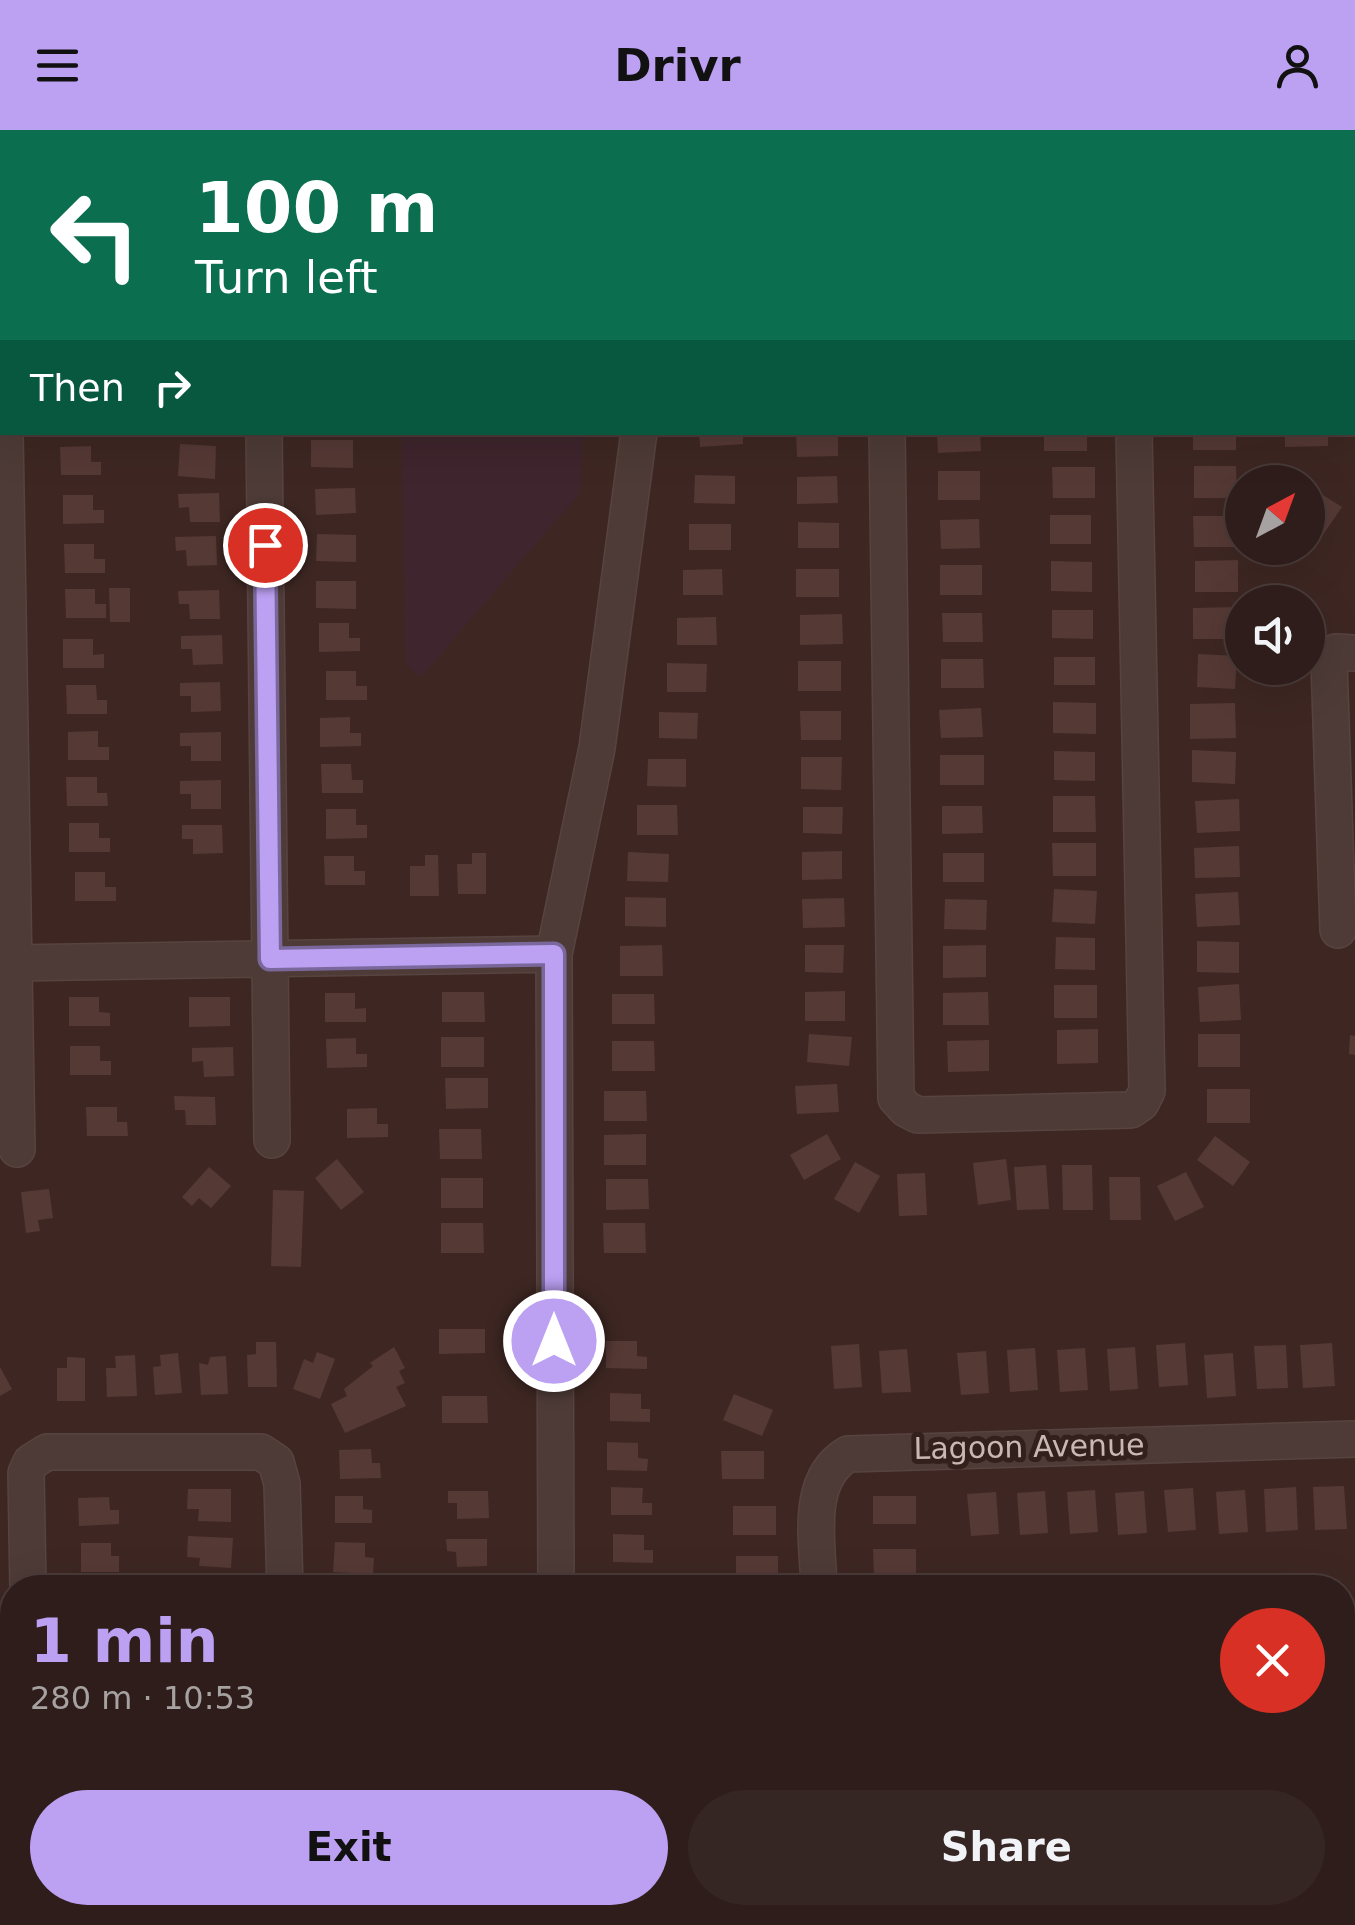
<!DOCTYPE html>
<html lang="en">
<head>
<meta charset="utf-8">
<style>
  :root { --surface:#2e1d1a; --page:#362623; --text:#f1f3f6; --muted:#a7a2a2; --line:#493b39; --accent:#bca0f2 }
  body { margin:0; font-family:"DejaVu Sans",sans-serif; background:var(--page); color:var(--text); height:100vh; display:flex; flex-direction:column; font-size:38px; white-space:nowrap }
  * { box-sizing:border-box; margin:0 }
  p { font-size:32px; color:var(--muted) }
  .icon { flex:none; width:55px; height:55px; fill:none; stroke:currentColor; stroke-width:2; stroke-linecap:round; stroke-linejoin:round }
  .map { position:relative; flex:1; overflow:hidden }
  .details { position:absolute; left:0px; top:1445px; width:1355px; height:350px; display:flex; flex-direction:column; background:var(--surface); border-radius:40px 40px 0 0; box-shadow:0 10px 40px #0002,0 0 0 2px var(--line) }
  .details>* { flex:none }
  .hud { position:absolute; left:0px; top:0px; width:1355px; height:305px; box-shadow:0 10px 40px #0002,0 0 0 2px var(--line); background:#0b6e4f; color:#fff; overflow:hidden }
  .needle { width:65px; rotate:41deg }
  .fabs { position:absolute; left:1225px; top:335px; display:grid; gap:20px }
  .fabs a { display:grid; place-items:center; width:100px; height:100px; border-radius:50%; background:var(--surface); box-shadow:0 10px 40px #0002,0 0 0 2px var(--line); font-size:50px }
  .pin { position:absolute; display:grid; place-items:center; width:85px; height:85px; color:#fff; margin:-42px; border:5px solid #fff; border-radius:50%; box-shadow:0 2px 10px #0007 }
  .me { position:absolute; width:110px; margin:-55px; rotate:0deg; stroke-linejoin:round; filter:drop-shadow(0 0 8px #0008) }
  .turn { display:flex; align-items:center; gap:35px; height:210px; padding:0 30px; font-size:45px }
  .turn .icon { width:130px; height:130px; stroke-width:2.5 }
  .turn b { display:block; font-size:70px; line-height:85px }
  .then { display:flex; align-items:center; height:95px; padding:0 30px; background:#0003; gap:20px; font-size:38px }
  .round { display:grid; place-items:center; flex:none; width:105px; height:105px; border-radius:52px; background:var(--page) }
  .headline { display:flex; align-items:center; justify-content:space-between; height:170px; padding:0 30px }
  h1 { font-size:60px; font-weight:700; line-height:75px; color:var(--accent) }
  .action { display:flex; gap:20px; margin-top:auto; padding:20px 30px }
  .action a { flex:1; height:115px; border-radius:60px; background:var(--accent); color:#111; font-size:40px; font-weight:700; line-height:115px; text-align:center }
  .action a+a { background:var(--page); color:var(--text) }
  header { display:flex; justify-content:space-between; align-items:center; height:130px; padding:0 30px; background:var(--accent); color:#111; font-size:45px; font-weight:700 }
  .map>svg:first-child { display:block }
  .green { fill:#3f252d }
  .building { fill:#553935 }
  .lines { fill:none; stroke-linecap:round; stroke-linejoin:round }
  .minor-casing { stroke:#574440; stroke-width:38 }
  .minor { stroke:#4e3b37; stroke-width:35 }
  .route-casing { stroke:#7a689d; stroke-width:25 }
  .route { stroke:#bca0f2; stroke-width:18 }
  .labels { text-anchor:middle; stroke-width:10; stroke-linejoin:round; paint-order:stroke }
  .street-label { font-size:30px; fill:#c9b7b3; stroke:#33201c }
</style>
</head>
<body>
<header><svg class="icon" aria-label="menu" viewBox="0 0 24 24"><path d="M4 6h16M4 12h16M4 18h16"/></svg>Drivr<svg class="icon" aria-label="person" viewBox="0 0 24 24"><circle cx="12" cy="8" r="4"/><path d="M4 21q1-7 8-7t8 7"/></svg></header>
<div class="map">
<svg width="1355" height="1795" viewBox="0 0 1355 1795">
  <rect width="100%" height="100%" fill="#3e2723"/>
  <path class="green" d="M 395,0 L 585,0 L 585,2 L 395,2 Z
    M 401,303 L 583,303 L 580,363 L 421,547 L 406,534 Z
    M 1343,1602 L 1355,1602 L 1355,1795 L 1239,1795 L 1239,1783 L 1342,1782 Z"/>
  <path class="building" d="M 699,302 L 743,302 L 743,314 L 700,317 Z
    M 796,302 L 838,302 L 838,326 L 797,327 Z
    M 937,302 L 980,302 L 981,321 L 938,323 Z
    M 1044,302 L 1087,302 L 1087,321 L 1044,321 Z
    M 1193,302 L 1236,302 L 1236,320 L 1193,320 Z
    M 1285,302 L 1328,302 L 1328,316 L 1285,317 Z
    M 311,310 L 353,310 L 353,338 L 311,337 Z
    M 180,314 L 216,316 L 215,349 L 178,346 Z
    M 91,316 L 91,332 L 101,332 L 101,345 L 61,345 L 60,317 Z
    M 1194,336 L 1236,336 L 1237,368 L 1194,368 Z
    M 1052,337 L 1095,337 L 1095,368 L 1053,368 Z
    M 938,341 L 980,341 L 980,370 L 938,370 Z
    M 695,345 L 735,346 L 735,374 L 694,373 Z
    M 837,346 L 838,373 L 797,374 L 797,347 Z
    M 355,358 L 356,383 L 316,385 L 315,359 Z
    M 1315,360 L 1342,377 L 1318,412 L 1308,405 L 1308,372 Z
    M 219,363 L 220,392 L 190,392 L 189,377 L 179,378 L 178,364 Z
    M 63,365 L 93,365 L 93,380 L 104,380 L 104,393 L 63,394 Z
    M 1050,385 L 1091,385 L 1091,414 L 1050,414 Z
    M 1193,386 L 1236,386 L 1236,417 L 1194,417 Z
    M 979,389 L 980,418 L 941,419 L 940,390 Z
    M 798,392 L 839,393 L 839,418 L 798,418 Z
    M 689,394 L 731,394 L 731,420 L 689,420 Z
    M 317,404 L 356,405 L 356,432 L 316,431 Z
    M 216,406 L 217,435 L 187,436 L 186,420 L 176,421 L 175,407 Z
    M 64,414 L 94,414 L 94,429 L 105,429 L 105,443 L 65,443 Z
    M 1238,430 L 1238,462 L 1195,462 L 1195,431 Z
    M 1051,431 L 1092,432 L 1092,462 L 1051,461 Z
    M 940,435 L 982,435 L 982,465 L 940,465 Z
    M 722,439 L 723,465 L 683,465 L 683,440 Z
    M 796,439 L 839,439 L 839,467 L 796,467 Z
    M 316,451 L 356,451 L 356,479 L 316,478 Z
    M 109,458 L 130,458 L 130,492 L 110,492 Z
    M 65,459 L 95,459 L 95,474 L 106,474 L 106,488 L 66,488 Z
    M 219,460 L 220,489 L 190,489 L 189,474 L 179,474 L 178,461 Z
    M 1235,477 L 1235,509 L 1193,509 L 1193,478 Z
    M 1052,480 L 1093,480 L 1093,509 L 1052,508 Z
    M 942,483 L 982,483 L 983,512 L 943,512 Z
    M 842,484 L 843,514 L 800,515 L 800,485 Z
    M 716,487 L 717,515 L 677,515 L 677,488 Z
    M 319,493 L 349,493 L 349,508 L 360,508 L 360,521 L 319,522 Z
    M 222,505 L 223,534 L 193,535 L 192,519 L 181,519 L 181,506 Z
    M 63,509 L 93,509 L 93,525 L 104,524 L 104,538 L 63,538 Z
    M 1198,524 L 1237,526 L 1235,559 L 1197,557 Z
    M 1054,527 L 1095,527 L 1095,555 L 1054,555 Z
    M 941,529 L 983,529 L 984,558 L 941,558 Z
    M 798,531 L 841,531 L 841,561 L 798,561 Z
    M 667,533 L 707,534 L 706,562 L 667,562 Z
    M 326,541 L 356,541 L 356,556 L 367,556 L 367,570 L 326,570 Z
    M 220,552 L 221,581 L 191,582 L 191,566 L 180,566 L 180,553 Z
    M 66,555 L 96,555 L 97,570 L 107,570 L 107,584 L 67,584 Z
    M 1053,572 L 1096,573 L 1096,604 L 1053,603 Z
    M 1235,573 L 1236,608 L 1190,609 L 1190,574 Z
    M 981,578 L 983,607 L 941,608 L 939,580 Z
    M 800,581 L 841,581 L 841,610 L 801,610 Z
    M 659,582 L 698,583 L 697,609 L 659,608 Z
    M 350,587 L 350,603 L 361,603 L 361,616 L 320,617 L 320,588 Z
    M 98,601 L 98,617 L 109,617 L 109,630 L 68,630 L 68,602 Z
    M 221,602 L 221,631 L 191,631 L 191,616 L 180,616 L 180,603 Z
    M 1192,620 L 1236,622 L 1235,654 L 1192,652 Z
    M 1054,621 L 1095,622 L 1095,651 L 1054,650 Z
    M 940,625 L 984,625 L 984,655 L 940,655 Z
    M 801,627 L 842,627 L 841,660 L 801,659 Z
    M 648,629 L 686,629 L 686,657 L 647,656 Z
    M 321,634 L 351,634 L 352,650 L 363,650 L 363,663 L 322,663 Z
    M 66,647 L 97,647 L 97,663 L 107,663 L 108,676 L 67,676 Z
    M 221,650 L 221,679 L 191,679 L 191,664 L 180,664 L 180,651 Z
    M 1053,666 L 1095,666 L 1096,702 L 1053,702 Z
    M 1239,669 L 1240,701 L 1197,703 L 1195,671 Z
    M 637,675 L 677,675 L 678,705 L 637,705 Z
    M 942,676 L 982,676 L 983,703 L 942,704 Z
    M 803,677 L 843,677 L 842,704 L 803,703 Z
    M 326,679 L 356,679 L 356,695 L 367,695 L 367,708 L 326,709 Z
    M 69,693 L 99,693 L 99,708 L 110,708 L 110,722 L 69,722 Z
    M 182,695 L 222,695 L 223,723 L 193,724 L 193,709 L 182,709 Z
    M 1052,713 L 1096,713 L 1096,746 L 1053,746 Z
    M 1239,716 L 1240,747 L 1195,748 L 1194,718 Z
    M 842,721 L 842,749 L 802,750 L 802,722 Z
    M 628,722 L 669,724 L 668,752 L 627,751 Z
    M 472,723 L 486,723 L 486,764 L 458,764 L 457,734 L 472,734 Z
    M 943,723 L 984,723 L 984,752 L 943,752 Z
    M 425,725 L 438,725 L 439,766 L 410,766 L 410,736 L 425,736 Z
    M 324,726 L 354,726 L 354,741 L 365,741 L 365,755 L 325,755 Z
    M 75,742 L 105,742 L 105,757 L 116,757 L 116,771 L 75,771 Z
    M 1054,759 L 1097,761 L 1095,794 L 1052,792 Z
    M 1238,762 L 1240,795 L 1197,797 L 1195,764 Z
    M 625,767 L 666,768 L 666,797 L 625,796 Z
    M 844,768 L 845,797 L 803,798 L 802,769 Z
    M 945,769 L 987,770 L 986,800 L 944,799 Z
    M 1056,807 L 1095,808 L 1095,840 L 1055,839 Z
    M 1197,811 L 1239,812 L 1239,843 L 1197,842 Z
    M 662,815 L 663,846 L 620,846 L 620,816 Z
    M 805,815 L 844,815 L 843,843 L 805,842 Z
    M 986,815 L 986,847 L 943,848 L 943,816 Z
    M 1239,854 L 1241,890 L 1200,892 L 1198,857 Z
    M 1054,855 L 1097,855 L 1097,888 L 1054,888 Z
    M 845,861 L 845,891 L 805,891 L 805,862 Z
    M 442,862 L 484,862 L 485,892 L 442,892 Z
    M 988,862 L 989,895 L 943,895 L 943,863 Z
    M 325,863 L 355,863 L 355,879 L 366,878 L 366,892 L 325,892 Z
    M 612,864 L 654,864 L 655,894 L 612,894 Z
    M 69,867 L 99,867 L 99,882 L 110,883 L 110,896 L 69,896 Z
    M 189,867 L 230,867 L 230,896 L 189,897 Z
    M 1098,899 L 1098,933 L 1057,934 L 1057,900 Z
    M 809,904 L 852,907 L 849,936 L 807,932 Z
    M 1198,904 L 1240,904 L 1240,937 L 1198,937 Z
    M 1350,905 L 1355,906 L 1355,925 L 1349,924 Z
    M 441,907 L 484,907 L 484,937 L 441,937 Z
    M 356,908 L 356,924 L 367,924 L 367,937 L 327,938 L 326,909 Z
    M 989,910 L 989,941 L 948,942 L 947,911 Z
    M 612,911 L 654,911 L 655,941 L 612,941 Z
    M 70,916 L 100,916 L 100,931 L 111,931 L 111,945 L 70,945 Z
    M 233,917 L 234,946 L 204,947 L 203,931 L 192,932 L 192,918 Z
    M 445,948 L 488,948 L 488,978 L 446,979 Z
    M 837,954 L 839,982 L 797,984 L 795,956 Z
    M 1207,959 L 1250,959 L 1250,993 L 1207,993 Z
    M 604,961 L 646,961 L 647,991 L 604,991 Z
    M 174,966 L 215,967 L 216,995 L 186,995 L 185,980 L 175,980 Z
    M 86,977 L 117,977 L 117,992 L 127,992 L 128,1006 L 87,1006 Z
    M 377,978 L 377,994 L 388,994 L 388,1007 L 347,1008 L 347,979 Z
    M 439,999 L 481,999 L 482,1029 L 440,1029 Z
    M 646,1004 L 646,1035 L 604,1035 L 604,1005 Z
    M 827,1004 L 841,1029 L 804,1050 L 790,1025 Z
    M 1215,1006 L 1250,1032 L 1233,1056 L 1197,1030 Z
    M 337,1029 L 364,1062 L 341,1080 L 315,1048 Z
    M 1006,1029 L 1011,1070 L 978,1075 L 973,1033 Z
    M 855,1032 L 880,1046 L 859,1083 L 834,1069 Z
    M 1046,1035 L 1049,1079 L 1017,1080 L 1014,1037 Z
    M 1062,1035 L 1092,1035 L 1093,1080 L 1063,1080 Z
    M 209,1037 L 231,1056 L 211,1078 L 199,1068 L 192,1076 L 182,1067 Z
    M 1186,1042 L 1204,1077 L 1175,1091 L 1157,1056 Z
    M 925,1043 L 927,1085 L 899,1086 L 897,1044 Z
    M 1109,1047 L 1140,1047 L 1141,1090 L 1110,1090 Z
    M 441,1048 L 483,1048 L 483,1078 L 441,1078 Z
    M 606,1049 L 648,1049 L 649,1079 L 606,1080 Z
    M 49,1059 L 53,1088 L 38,1090 L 40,1101 L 26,1103 L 21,1062 Z
    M 273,1060 L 304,1061 L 301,1137 L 271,1136 Z
    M 441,1093 L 483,1093 L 484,1123 L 441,1123 Z
    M 603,1093 L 645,1093 L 646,1123 L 604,1123 Z
    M 439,1199 L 485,1199 L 485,1223 L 439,1224 Z
    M 606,1211 L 637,1211 L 637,1226 L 647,1227 L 647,1239 L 606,1238 Z
    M 256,1212 L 276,1212 L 277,1257 L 248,1257 L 247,1225 L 256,1224 Z
    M 1185,1213 L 1188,1255 L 1159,1257 L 1156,1215 Z
    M 1332,1213 L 1335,1256 L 1303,1258 L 1300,1215 Z
    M 859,1214 L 862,1257 L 834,1259 L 831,1216 Z
    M 1286,1215 L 1288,1258 L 1257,1259 L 1254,1216 Z
    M 394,1217 L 405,1238 L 399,1241 L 405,1253 L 396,1257 L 406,1276 L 345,1303 L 331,1274 L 347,1266 L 344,1259 L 373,1236 L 370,1233 Z
    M 1135,1217 L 1138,1259 L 1110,1261 L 1107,1219 Z
    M 1035,1218 L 1038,1260 L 1010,1262 L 1007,1220 Z
    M 1085,1218 L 1088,1260 L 1060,1262 L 1057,1220 Z
    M 907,1219 L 911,1262 L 882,1263 L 879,1221 Z
    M 986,1221 L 989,1263 L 961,1265 L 957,1223 Z
    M 317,1222 L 335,1229 L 320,1269 L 293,1259 L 304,1229 L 313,1233 Z
    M 178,1223 L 182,1263 L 155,1265 L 153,1237 L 161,1236 L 160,1225 Z
    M 1233,1223 L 1236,1266 L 1207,1268 L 1204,1225 Z
    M 135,1225 L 137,1266 L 107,1267 L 106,1238 L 116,1238 L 115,1226 Z
    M 226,1226 L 228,1264 L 201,1265 L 199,1233 L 208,1235 L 210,1227 Z
    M 67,1227 L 85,1228 L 85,1271 L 57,1271 L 57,1238 L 67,1238 Z
    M 0,1237 L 12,1259 L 0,1266 Z
    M 610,1263 L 641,1264 L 641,1279 L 650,1279 L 650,1292 L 610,1291 Z
    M 734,1264 L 773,1280 L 762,1306 L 723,1290 Z
    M 442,1266 L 487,1266 L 488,1293 L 442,1293 Z
    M 607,1312 L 638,1313 L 638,1328 L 648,1329 L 647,1341 L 607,1340 Z
    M 371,1319 L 372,1333 L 380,1333 L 381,1348 L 340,1349 L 339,1320 Z
    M 721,1321 L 764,1321 L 764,1349 L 722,1349 Z
    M 1344,1356 L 1347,1399 L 1315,1400 L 1313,1357 Z
    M 611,1357 L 643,1358 L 642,1373 L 652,1373 L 652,1385 L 611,1385 Z
    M 1296,1357 L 1298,1400 L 1266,1402 L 1264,1359 Z
    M 1193,1358 L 1196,1400 L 1168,1402 L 1164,1360 Z
    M 188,1359 L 231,1359 L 231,1392 L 198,1391 L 199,1379 L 187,1379 Z
    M 1095,1360 L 1098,1402 L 1070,1404 L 1067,1362 Z
    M 1245,1360 L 1248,1402 L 1219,1404 L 1216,1362 Z
    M 448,1361 L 488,1361 L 489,1388 L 457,1389 L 457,1373 L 448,1373 Z
    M 1045,1361 L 1048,1403 L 1020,1405 L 1017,1363 Z
    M 1144,1361 L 1147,1403 L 1118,1405 L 1115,1363 Z
    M 996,1362 L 999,1404 L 971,1406 L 967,1364 Z
    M 335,1366 L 363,1366 L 363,1379 L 372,1380 L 372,1393 L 335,1393 Z
    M 873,1366 L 916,1366 L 916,1394 L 873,1394 Z
    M 109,1367 L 110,1380 L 119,1380 L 119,1394 L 79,1396 L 78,1368 Z
    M 733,1376 L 776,1376 L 776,1405 L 733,1405 Z
    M 613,1404 L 644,1405 L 644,1420 L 653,1420 L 653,1433 L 613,1432 Z
    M 188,1406 L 233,1408 L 231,1438 L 199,1436 L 200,1428 L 187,1427 Z
    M 446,1409 L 487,1409 L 487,1436 L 457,1437 L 456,1422 L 447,1421 Z
    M 335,1412 L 365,1413 L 365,1427 L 374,1428 L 373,1444 L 333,1442 Z
    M 81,1413 L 111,1413 L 111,1426 L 119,1426 L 119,1442 L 81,1442 Z
    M 873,1419 L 916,1419 L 916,1447 L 874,1447 Z
    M 736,1426 L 778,1426 L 778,1454 L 736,1455 Z
    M 236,1452 L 236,1458 L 187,1458 L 187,1454 Z
    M 610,1453 L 641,1454 L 641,1458 L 610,1458 Z
    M 738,1782 L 782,1782 L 782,1795 L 738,1795 Z
    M 877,1782 L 916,1782 L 916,1795 L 877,1795 Z
    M 1144,1782 L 1209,1782 L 1210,1795 L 1156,1795 L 1156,1791 L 1144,1790 Z
    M 493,1784 L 493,1795 L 455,1795 L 455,1786 Z
    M 201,1785 L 242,1785 L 242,1795 L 201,1795 Z
    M 619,1785 L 650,1786 L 650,1795 L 619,1795 Z
    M 370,1787 L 370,1795 L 339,1795 L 339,1788 Z"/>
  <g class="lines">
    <g class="minor-casing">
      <path id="minor" d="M 0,0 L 2,126
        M 260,0 L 260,2
        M 644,0 L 644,2
        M 883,0 L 883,2
        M 1128,0 L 1128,2
        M 1352,153 L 1355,153
        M 5,302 L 17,1019
        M 264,302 L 272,1010
        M 887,302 L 896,968 L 906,979 L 918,985 L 1131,980 L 1141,973 L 1147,961 L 1134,302
        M 1338,800 L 1329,532 L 1336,522 L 1355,523
        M 14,833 L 554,824
        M 28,1458 L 26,1343 L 31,1332 L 47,1322 L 261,1322 L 276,1332 L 282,1354 L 285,1458
        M 556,1458 L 554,824 L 597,618 L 639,302
        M 819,1458 C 818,1413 804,1350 848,1324 L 1355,1309
        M 1342,1578 L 1355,1578
        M 34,1782 L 34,1795
        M 293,1782 L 293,1795
        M 560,1782 L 560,1795
        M 828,1782 L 829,1795
        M 1095,1782 L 1095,1795"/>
    </g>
    <use href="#minor" class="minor"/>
  </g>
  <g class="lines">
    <g class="route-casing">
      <path id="route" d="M 265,415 L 270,829 L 554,824 L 554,1211"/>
    </g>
    <use href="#route" class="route"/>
  </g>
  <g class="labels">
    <g class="street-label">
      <text transform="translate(1029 1317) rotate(-1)" y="10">Lagoon Avenue</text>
    </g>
  </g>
</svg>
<div class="fabs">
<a><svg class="needle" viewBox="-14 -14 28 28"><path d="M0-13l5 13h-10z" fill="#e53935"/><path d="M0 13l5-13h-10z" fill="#a7a2a2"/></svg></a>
<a><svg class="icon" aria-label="sound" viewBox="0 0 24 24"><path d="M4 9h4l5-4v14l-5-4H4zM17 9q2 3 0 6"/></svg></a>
</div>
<div class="pin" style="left:265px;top:415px;background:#d93025"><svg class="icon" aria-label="arrive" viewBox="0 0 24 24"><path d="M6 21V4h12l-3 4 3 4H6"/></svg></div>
<svg class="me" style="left:554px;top:1211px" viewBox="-20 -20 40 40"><circle r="17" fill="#bca0f2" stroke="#fff" stroke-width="3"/><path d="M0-11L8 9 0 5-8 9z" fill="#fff"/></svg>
<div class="hud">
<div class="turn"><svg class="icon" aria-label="left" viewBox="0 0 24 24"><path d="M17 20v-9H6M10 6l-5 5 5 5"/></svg><div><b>100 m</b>Turn left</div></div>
<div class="then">Then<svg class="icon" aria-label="right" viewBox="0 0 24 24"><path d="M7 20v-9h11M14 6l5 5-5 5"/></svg></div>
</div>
<section class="details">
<div class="headline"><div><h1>1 min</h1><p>280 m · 10:53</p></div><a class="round" style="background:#d93025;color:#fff"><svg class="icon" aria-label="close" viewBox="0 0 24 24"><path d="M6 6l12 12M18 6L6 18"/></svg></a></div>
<div class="action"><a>Exit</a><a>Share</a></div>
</section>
</div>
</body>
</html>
